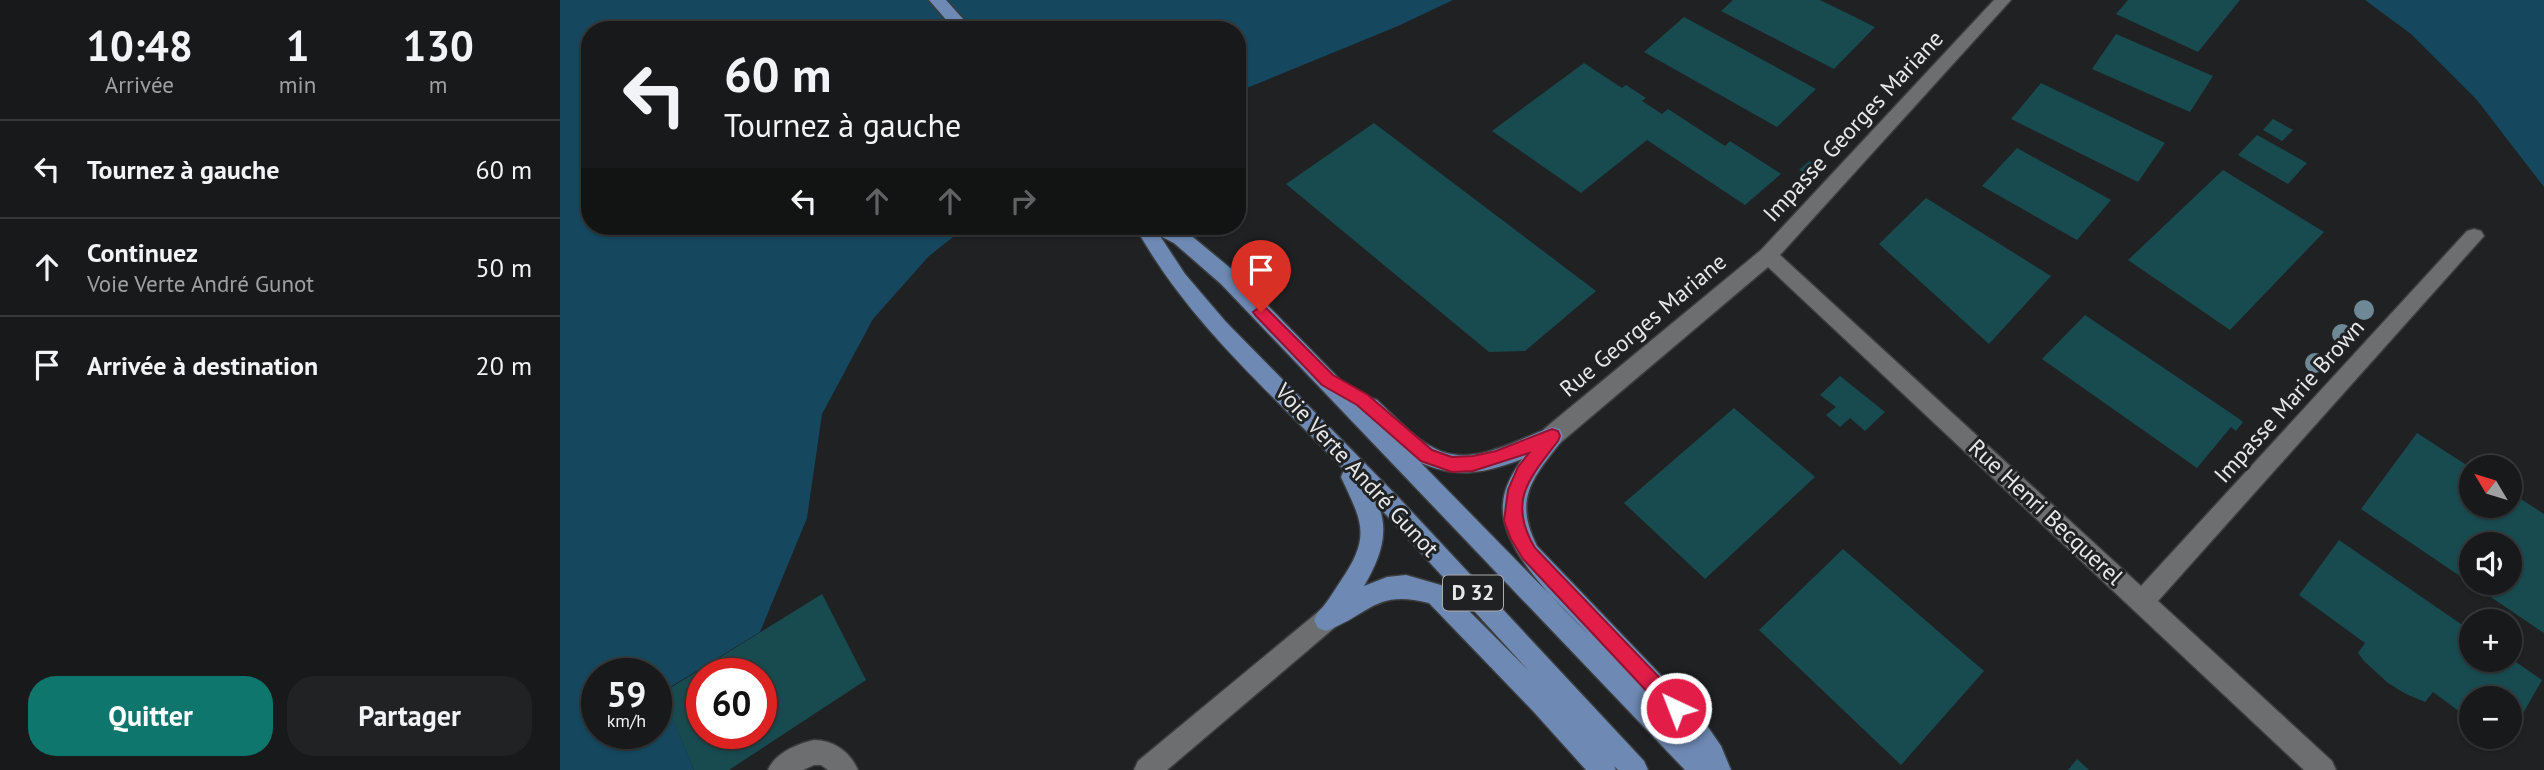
<!DOCTYPE html>
<html lang="fr">
<head>
<meta charset="utf-8">
<style>
  :root { --surface:#17191a; --page:#202223; --text:#f1f3f6; --muted:#9ea0a2; --line:#363839; --accent:#0f766e }
  body { margin:0; font-family:"PT Sans",sans-serif; background:var(--page); color:var(--text); height:100vh; display:flex; flex-direction:column; font-size:26px; white-space:nowrap }
  * { box-sizing:border-box; margin:0 }
  p { font-size:23px; color:var(--muted) }
  .icon { flex:none; width:38px; height:38px; fill:none; stroke:currentColor; stroke-width:2; stroke-linecap:round; stroke-linejoin:round }
  .map { position:relative; flex:1; overflow:hidden }
  .details { display:flex; flex-direction:column; background:var(--surface); width:560px }
  .details>* { flex:none }
  .hud { position:absolute; left:21px; top:21px; width:665px; height:214px; border-radius:28px; box-shadow:0 2px 5px #0004,0 0 0 2px var(--line); background:#17191a; color:var(--text); overflow:hidden }
  .needle { width:46px; rotate:308deg }
  .fabs { position:absolute; left:1899px; top:455px; display:grid; gap:14px }
  .fabs a { display:grid; place-items:center; width:63px; height:63px; border-radius:50%; background:var(--surface); box-shadow:0 2px 5px #0004,0 0 0 2px var(--line); font-size:35px }
  .speed { position:absolute; left:21px; top:658px; display:flex; gap:14px; font-size:35px; font-weight:700; text-align:center }
  .speed>* { display:grid; place-content:center; width:91px; height:91px; border-radius:50%; background:var(--surface); box-shadow:0 2px 5px #0004,0 0 0 2px var(--line); line-height:1 }
  .speed small { font-size:18px; font-weight:400 }
  .speed .limit { border:10px solid #d22; background:#fff; color:#111 }
  .pin { position:absolute; display:grid; place-items:center; width:60px; height:60px; color:#fff; margin:-72px -30px; border-radius:50% 50% 50% 0; rotate:-45deg; box-shadow:0 0 7px #0007 }
  .pin .icon { rotate:45deg }
  .me { position:absolute; width:77px; margin:-38px; rotate:317deg; stroke-linejoin:round; filter:drop-shadow(0 0 5px #0008) }
  .turn { display:flex; align-items:center; gap:24px; height:147px; padding:0 28px; font-size:32px }
  .turn .icon { width:91px; height:91px; stroke-width:2.5 }
  .turn b { display:block; font-size:49px; line-height:60px }
  .lanes { display:flex; align-items:center; height:66px; padding:0 28px; background:#0003; justify-content:center; gap:35px; direction:ltr }
  .lanes .off { opacity:.35 }
  .eta { display:flex; justify-content:space-evenly; align-items:center; height:119px; text-align:center }
  .eta b { font-size:42px; font-weight:700; line-height:49px }
  .primary-button { display:flex; gap:14px; margin-top:auto; padding:14px 28px }
  .primary-button a { flex:1; height:80px; border-radius:28px; background:var(--accent); color:#fff; font-size:28px; font-weight:700; line-height:80px; text-align:center }
  .primary-button a+a { background:var(--page); color:var(--text) }
  ul { padding:0; list-style:none }
  li { display:flex; align-items:center; gap:21px; height:98px; padding:0 28px; border-top:2px solid var(--line) }
  li div { flex:1 }
  li b { display:block; font-size:26px }
  li em { font-style:normal }
  main { display:flex; flex:1; min-height:0 }
  .map>svg:first-child { display:block }
  .green { fill:#15485f; fill-rule:evenodd }
  .building { fill:#184b50; fill-rule:evenodd }
  .lines { fill:none; stroke-linecap:round; stroke-linejoin:round }
  .minor-casing { stroke:#3a3c3d; stroke-width:3 }
  .major-casing { stroke:#3a3c3d; stroke-width:3 }
  .minor { fill:#6c6e70; fill-rule:evenodd }
  .major { fill:#6e89b4; fill-rule:evenodd }
  .tree { fill:#6e8896 }
  .route { fill:#e11d48; stroke:#92132f; stroke-width:2 }
  .labels { text-anchor:middle; stroke-width:6; stroke-linejoin:round; paint-order:stroke }
  .shield { fill:#1f2123; stroke:#abacae; stroke-width:2 }
  .shield-label { font-size:21px; font-weight:bold; fill:#e7e8e9 }
  .street-label { font-size:23px; fill:#e7e8e9; stroke:#1f2123 }
</style>
</head>
<body>
<main>
<section class="details">
<div class="eta">
<div><b>10:48</b><p>Arrivée</p></div>
<div><b>1</b><p>min</p></div>
<div><b>130</b><p>m</p></div>
</div>
<ul>
<li><svg class="icon" aria-label="left" viewBox="0 0 24 24"><path d="M17 20v-9H6M10 6l-5 5 5 5"/></svg><div><b>Tournez à gauche</b></div><em>60 m</em></li>
<li><svg class="icon" aria-label="ahead" viewBox="0 0 24 24"><path d="M12 20V5M6 11l6-6 6 6"/></svg><div><b>Continuez</b><p>Voie Verte André Gunot</p></div><em>50 m</em></li>
<li><svg class="icon" aria-label="arrive" viewBox="0 0 24 24"><path d="M6 21V4h12l-3 4 3 4H6"/></svg><div><b>Arrivée à destination</b></div><em>20 m</em></li>
</ul>
<div class="primary-button"><a>Quitter</a><a>Partager</a></div>
</section>
<div class="map">
<svg width="1984" height="770" viewBox="0 0 1984 770">
  <rect width="100%" height="100%" fill="#1f2123"/>
  <path class="green" d="M 0,0 L 893,0 L 838,26 L 677,92 L 677,30 L 30,30 L 30,226 L 407,226 L 369,256 L 313,319 L 262,414 L 247,518 L 200,632 L 102,692 L 134,770 L 0,770 ZM 37,674 L 96,674 L 96,733 L 37,733 Z
    M 1805,0 L 1984,0 L 1984,187 L 1917,100 L 1851,34 Z"/>
  <path class="building" d="M 1173,0 L 1260,0 L 1315,27 L 1274,69 L 1161,11 Z
    M 1568,0 L 1680,0 L 1638,52 L 1556,14 Z
    M 1124,17 L 1256,89 L 1217,127 L 1084,52 Z
    M 1556,34 L 1653,76 L 1630,112 L 1532,69 Z
    M 1024,63 L 1062,88 L 1066,85 L 1086,98 L 1082,101 L 1102,114 L 1108,109 L 1165,146 L 1170,141 L 1221,174 L 1185,205 L 1087,140 L 1021,193 L 932,131 Z
    M 1481,83 L 1605,143 L 1578,182 L 1451,119 Z
    M 1713,119 L 1733,130 L 1722,141 L 1703,130 Z
    M 814,123 L 1036,291 L 965,351 L 929,352 L 726,184 Z
    M 1697,135 L 1747,163 L 1728,184 L 1678,155 Z
    M 1457,148 L 1551,200 L 1517,240 L 1422,186 Z
    M 1249,161 L 1262,168 L 1252,177 L 1239,170 Z
    M 1663,170 L 1764,232 L 1670,330 L 1568,260 Z
    M 1366,198 L 1491,276 L 1429,344 L 1319,244 Z
    M 1525,315 L 1678,418 L 1683,422 L 1676,431 L 1671,427 L 1637,468 L 1482,359 Z
    M 1280,376 L 1325,412 L 1305,431 L 1290,418 L 1280,427 L 1266,415 L 1276,407 L 1260,395 Z
    M 1174,408 L 1255,477 L 1145,579 L 1064,503 Z
    M 1857,433 L 1911,468 L 1911,506 L 1950,506 L 1950,492 L 1984,514 L 1984,633 L 1801,509 ZM 1911,544 L 1950,544 L 1950,583 L 1911,583 Z
    M 1779,540 L 1911,631 L 1911,660 L 1950,660 L 1950,658 L 1982,680 L 1950,736 L 1950,698 L 1911,698 L 1911,720 L 1873,692 L 1865,702 L 1846,694 L 1828,683 L 1804,661 L 1798,653 L 1805,643 L 1739,595 Z
    M 1283,549 L 1424,671 L 1341,765 L 1199,630 Z
    M 262,594 L 306,680 L 169,770 L 134,770 L 102,693 ZM 142,674 L 201,674 L 201,733 L 142,733 Z
    M 1517,759 L 1529,770 L 1508,770 Z"/>
  <g class="lines">
    <g class="minor-casing">
      <path id="minor" d="M 1434,0 L 1451,0 L 1220,255 L 1581,586 L 1907,231 L 1914,229 L 1921,231 L 1924,236 L 1598,601 L 1772,761 L 1776,770 L 1744,770 L 1208,267 L 1000,443 L 992,445 L 984,443 L 981,436 L 984,429 L 1201,250 Z
        M 766,609 L 774,612 L 778,620 L 774,628 L 607,770 L 574,770 L 578,761 L 758,612 Z
        M 254,740 C 274,740 290,752 298,770 L 268,770 L 261,765 L 254,765 L 243,770 L 208,770 C 215,753 237,744 254,740 Z"/>
    </g>
    <g class="major-casing">
      <path id="major" d="M 369,0 L 386,0 L 413,30 L 395,30 Z
        M 575,226 L 614,226 L 628,233 L 675,272 L 801,401 L 809,397 L 817,400 C 835,416 852,437 874,448 C 912,469 957,439 992,427 L 1000,429 L 1003,436 L 1000,443 C 971,480 954,500 977,546 L 1141,717 L 1161,746 L 1171,770 L 1125,770 L 661,284 L 614,243 L 600,236 L 625,274 L 666,322 L 840,499 L 1084,761 L 1088,770 L 1058,770 L 1054,766 L 1056,770 L 1026,770 L 973,711 L 869,603 C 816,589 810,614 766,631 L 758,628 L 754,620 L 758,612 C 766,605 774,591 780,582 C 812,536 802,522 781,477 L 784,470 C 711,392 627,322 575,226 ZM 962,459 C 953,472 944,487 943,503 C 938,554 1011,615 1044,650 L 861,463 C 897,479 926,473 962,459 ZM 819,507 L 968,670 L 884,586 L 846,575 L 827,577 L 804,586 C 818,562 830,535 819,507 Z"/>
    </g>
    <use href="#minor" class="minor"/>
    <use href="#major" class="major"/>
  </g>
  <g class="tree">
    <circle cx="1804" cy="310" r="10"/>
    <circle cx="1782" cy="334" r="10"/>
    <circle cx="1755" cy="363" r="10"/>
  </g>
  <path class="route" d="M 701,306 L 706,308 L 773,375 L 808,395 L 872,450 L 892,457 L 913,456 L 936,451 L 992,429 L 998,431 L 1000,436 L 998,441 C 969,479 947,501 975,548 L 1122,701 L 1125,708 L 1122,715 L 1116,717 L 1109,715 L 963,559 L 951,539 L 944,521 L 948,490 L 958,467 L 969,453 L 913,471 L 892,472 L 861,461 L 797,405 L 762,385 L 696,316 L 693,312 Z"/>
  <g class="labels">
    <rect class="shield" x="883" y="575.5" width="60" height="35" rx="5"/>
    <g class="shield-label">
      <text x="913" y="600">D 32</text>
    </g>
    <g class="street-label">
      <text transform="translate(1293 126) rotate(-47)" y="8">Impasse Georges Mariane</text>
      <text transform="translate(1083 325) rotate(-40)" y="8">Rue Georges Mariane</text>
      <text transform="translate(1729 401) rotate(-48)" y="8">Impasse Marie Brown</text>
      <text transform="translate(797 470) rotate(47)" y="8">Voie Verte André Gunot</text>
      <text transform="translate(1486 512) rotate(43)" y="8">Rue Henri Becquerel</text>
    </g>
  </g>
</svg>
<div class="fabs">
<a><svg class="needle" viewBox="-14 -14 28 28"><path d="M0-13l5 13h-10z" fill="#e53935"/><path d="M0 13l5-13h-10z" fill="#9ea0a2"/></svg></a>
<a><svg class="icon" aria-label="sound" viewBox="0 0 24 24"><path d="M4 9h4l5-4v14l-5-4H4zM17 9q2 3 0 6"/></svg></a>
<a>+</a>
<a>−</a>
</div>
<div class="speed"><div>59<small>km/h</small></div><div class="limit">60</div></div>
<div class="pin" style="left:701px;top:312px;background:#d93025"><svg class="icon" aria-label="arrive" viewBox="0 0 24 24"><path d="M6 21V4h12l-3 4 3 4H6"/></svg></div>
<svg class="me" style="left:1116px;top:708px" viewBox="-20 -20 40 40"><circle r="17" fill="#e11d48" stroke="#fff" stroke-width="3"/><path d="M0-11L8 9 0 5-8 9z" fill="#fff"/></svg>
<div class="hud">
<div class="turn"><svg class="icon" aria-label="left" viewBox="0 0 24 24"><path d="M17 20v-9H6M10 6l-5 5 5 5"/></svg><div><b>60 m</b>Tournez à gauche</div></div>
<div class="lanes"><svg class="icon" aria-label="left" viewBox="0 0 24 24"><path d="M17 20v-9H6M10 6l-5 5 5 5"/></svg><svg class="icon off" aria-label="ahead" viewBox="0 0 24 24"><path d="M12 20V5M6 11l6-6 6 6"/></svg><svg class="icon off" aria-label="ahead" viewBox="0 0 24 24"><path d="M12 20V5M6 11l6-6 6 6"/></svg><svg class="icon off" aria-label="right" viewBox="0 0 24 24"><path d="M7 20v-9h11M14 6l5 5-5 5"/></svg></div>
</div>
</div>
</main>
</body>
</html>
